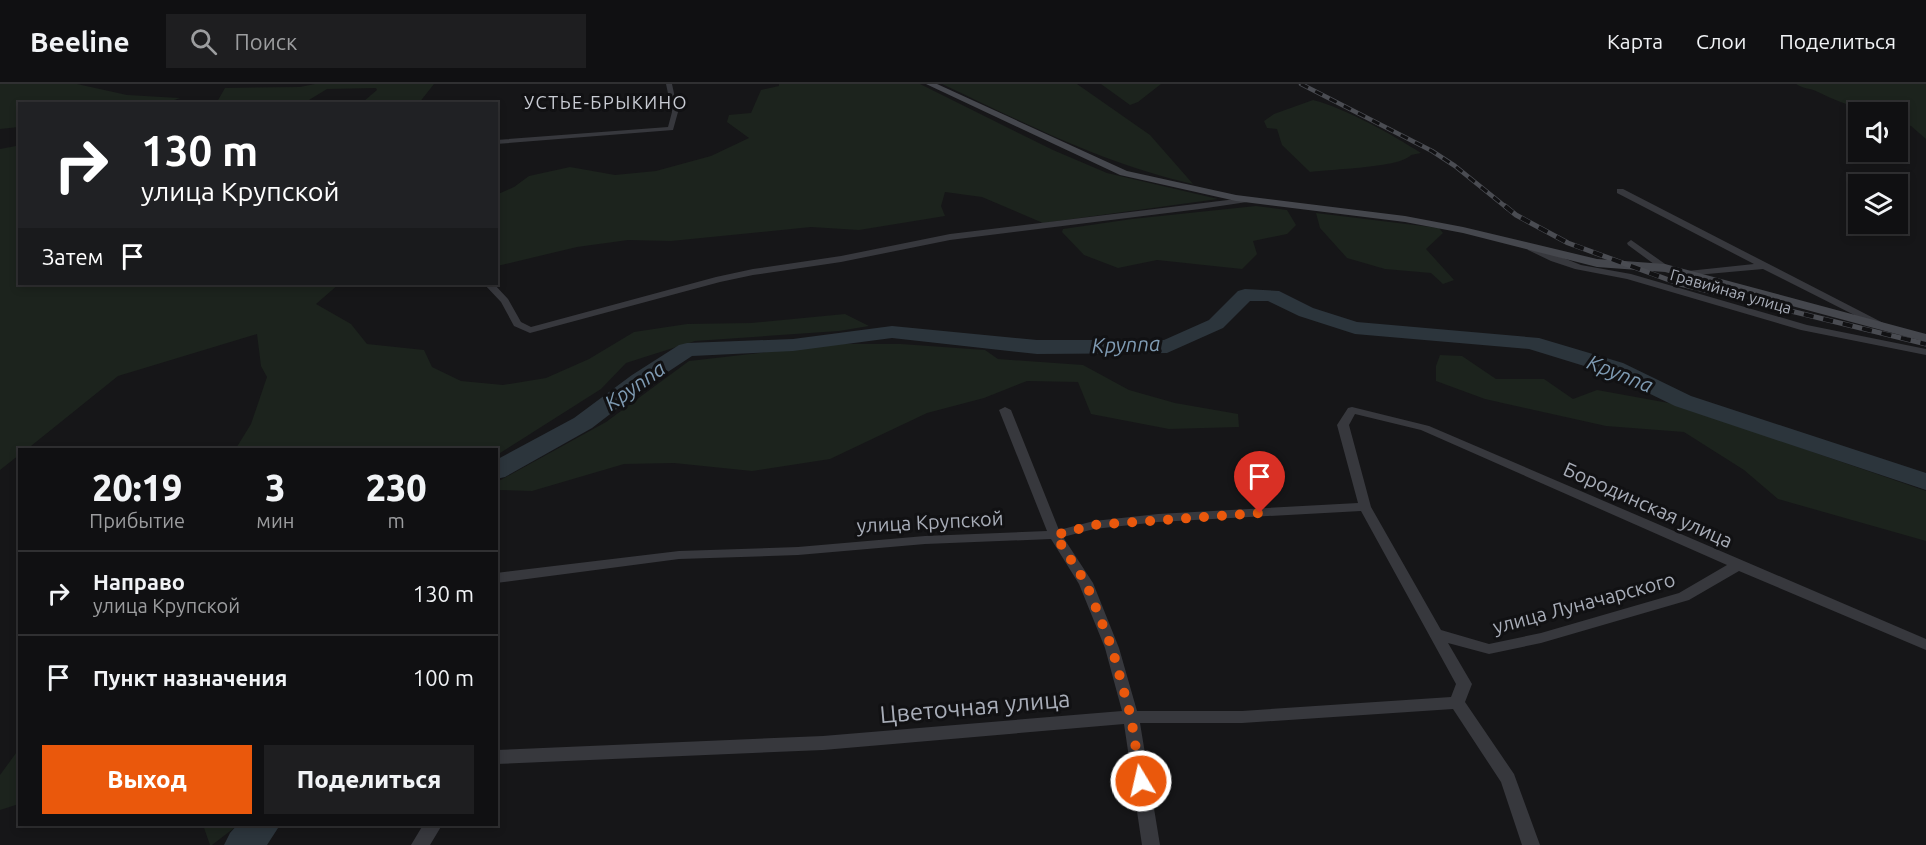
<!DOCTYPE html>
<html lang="ru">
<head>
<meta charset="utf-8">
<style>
  :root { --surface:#101012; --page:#1e1e20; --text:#f1f3f6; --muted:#9c9d9f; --line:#303032; --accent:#ea580c }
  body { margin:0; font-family:Ubuntu,sans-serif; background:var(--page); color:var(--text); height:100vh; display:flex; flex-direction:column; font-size:22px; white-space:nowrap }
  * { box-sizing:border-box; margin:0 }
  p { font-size:20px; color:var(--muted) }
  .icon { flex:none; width:33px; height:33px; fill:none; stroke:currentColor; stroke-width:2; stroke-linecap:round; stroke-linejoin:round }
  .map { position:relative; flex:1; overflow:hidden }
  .drawer { position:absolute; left:18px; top:364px; width:480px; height:378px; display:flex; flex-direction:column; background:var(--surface); border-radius:0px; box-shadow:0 3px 9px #0003,0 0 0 2px var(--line) }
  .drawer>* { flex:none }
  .banner { position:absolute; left:18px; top:18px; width:480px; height:183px; border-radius:0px; box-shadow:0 3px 9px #0003,0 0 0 2px var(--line); background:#202124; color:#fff; overflow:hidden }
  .controls { position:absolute; left:1848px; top:18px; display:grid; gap:12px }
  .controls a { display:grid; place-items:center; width:60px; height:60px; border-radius:0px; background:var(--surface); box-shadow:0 3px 9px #0003,0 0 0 2px var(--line); font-size:30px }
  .pin { position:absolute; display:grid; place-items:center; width:51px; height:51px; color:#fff; margin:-62px -26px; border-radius:50% 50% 50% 0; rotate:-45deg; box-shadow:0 0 6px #0007 }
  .pin .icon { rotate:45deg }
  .me { position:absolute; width:66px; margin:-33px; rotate:351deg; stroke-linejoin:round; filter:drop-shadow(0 0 4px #0008) }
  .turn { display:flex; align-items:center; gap:21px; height:126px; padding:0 24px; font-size:27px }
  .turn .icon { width:78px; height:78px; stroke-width:2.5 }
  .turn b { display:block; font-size:42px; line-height:51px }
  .then { display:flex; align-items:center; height:57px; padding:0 24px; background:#0003; gap:12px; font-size:22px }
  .eta { display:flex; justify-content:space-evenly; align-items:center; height:102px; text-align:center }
  .eta b { font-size:36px; font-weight:800; line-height:42px }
  .action { display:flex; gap:12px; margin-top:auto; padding:12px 24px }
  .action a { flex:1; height:69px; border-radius:0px; background:var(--accent); color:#fff; font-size:24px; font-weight:800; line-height:69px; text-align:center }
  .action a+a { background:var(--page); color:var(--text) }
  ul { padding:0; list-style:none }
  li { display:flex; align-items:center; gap:18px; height:84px; padding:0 24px; border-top:2px solid var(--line) }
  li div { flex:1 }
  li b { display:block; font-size:22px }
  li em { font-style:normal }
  header { display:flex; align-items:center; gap:36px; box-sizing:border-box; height:84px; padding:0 30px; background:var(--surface); border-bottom:2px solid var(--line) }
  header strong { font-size:28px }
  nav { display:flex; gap:33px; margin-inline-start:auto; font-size:21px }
  .search { width:420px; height:54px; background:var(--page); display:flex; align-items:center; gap:15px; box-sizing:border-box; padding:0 21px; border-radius:0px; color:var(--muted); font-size:22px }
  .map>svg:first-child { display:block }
  .green { fill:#1c231d }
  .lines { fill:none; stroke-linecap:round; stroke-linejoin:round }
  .river { fill:#2c353c; fill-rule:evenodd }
  .street { fill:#37383d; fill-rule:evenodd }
  .secondary { fill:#45474d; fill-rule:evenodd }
  .rail-far1-casing { stroke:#4a4c52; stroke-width:4.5 }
  .rail-casing { stroke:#4a4c52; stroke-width:5 }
  .rail-far1 { stroke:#111113; stroke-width:3; stroke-dasharray:8; stroke-linecap:butt }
  .rail { stroke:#111113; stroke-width:4; stroke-dasharray:10; stroke-linecap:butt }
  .route { stroke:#ea580c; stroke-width:10; stroke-dasharray:0 18 }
  .labels { text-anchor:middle; stroke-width:6; stroke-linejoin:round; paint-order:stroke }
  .far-street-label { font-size:16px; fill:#a8adb8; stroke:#111113 }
  .far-neighbourhood-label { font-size:18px; letter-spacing:1.5px; fill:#c9ccd4; stroke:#111113 }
  .street-label { font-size:20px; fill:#a8adb8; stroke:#111113 }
  .water-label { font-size:21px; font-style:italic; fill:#7f9bb3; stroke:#111113 }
  .near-street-label { font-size:24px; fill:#a8adb8; stroke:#111113 }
</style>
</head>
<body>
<header>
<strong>Beeline</strong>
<div class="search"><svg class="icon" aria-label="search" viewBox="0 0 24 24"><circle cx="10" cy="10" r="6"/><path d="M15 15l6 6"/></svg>Поиск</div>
<nav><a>Карта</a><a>Слои</a><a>Поделиться</a></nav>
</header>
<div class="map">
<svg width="1926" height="761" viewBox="0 0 1926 761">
  <rect width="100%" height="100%" fill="#161618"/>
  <path class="green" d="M 0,0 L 77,0 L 127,11 L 180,14 L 163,20 L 20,20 L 19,43 L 0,45 Z
    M 315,0 L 434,0 L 419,19 L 379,19 L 364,17 L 377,6 L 376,4 L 327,5 L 309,16 L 293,19 L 211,19 L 217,18 L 225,4 L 300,3 Z
    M 779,0 L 920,0 L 1053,66 L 1107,89 L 1218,115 L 1043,139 L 982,113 L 945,108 L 941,122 L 945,132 L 859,146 L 811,143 L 671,157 L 628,156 L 577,163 L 497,182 L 496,111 L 514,103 L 529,92 L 570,83 L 615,91 L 656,87 L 711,72 L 749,54 L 727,38 L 729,31 L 751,29 L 761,6 L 779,2 Z
    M 942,0 L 1077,0 L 1150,51 L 1193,100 C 1103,80 1025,39 942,0 Z
    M 1101,0 L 1161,0 L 1138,18 L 1130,21 Z
    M 1796,0 L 1926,0 L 1926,55 L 1911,42 L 1898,37 L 1898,28 C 1865,28 1847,22 1818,8 C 1811,4 1803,5 1796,0 Z
    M 1313,16 C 1347,25 1391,50 1421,69 L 1411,71 C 1400,84 1330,85 1310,88 L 1282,61 L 1277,45 L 1267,44 L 1264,37 L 1274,30 Z
    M 16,62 L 20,72 L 20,200 L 339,200 L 316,220 L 351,240 L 367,260 L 424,266 L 432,283 L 461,297 L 503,301 L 546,294 L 589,275 L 634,248 L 687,240 L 751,239 L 845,230 L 869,242 L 839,247 L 695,257 L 626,279 L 601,305 L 497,371 L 496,366 L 235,366 L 251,340 L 267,293 L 261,282 L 257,250 L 118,292 L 26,366 L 20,366 L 19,371 L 0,386 L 0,65 Z
    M 1256,122 L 1287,126 L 1296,141 L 1287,150 L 1253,157 L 1257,170 L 1242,185 L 1157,176 L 1118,184 L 1084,171 L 1062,148 L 1063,145 L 1132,135 Z
    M 1316,129 L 1439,144 L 1443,149 L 1426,165 L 1454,196 L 1443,200 L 1431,189 L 1385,185 L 1347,174 L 1320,144 Z
    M 837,260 L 901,260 L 985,266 L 998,275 L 1083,281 L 1129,306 L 1175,319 L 1238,330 L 1239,343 L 1169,345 L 1091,330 L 1078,298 L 1027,297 L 984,314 L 927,329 L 830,375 L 752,387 L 674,379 L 624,380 L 532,407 L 497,406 L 497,398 L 606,338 L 689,277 Z
    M 1440,271 L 1462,272 L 1496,295 L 1544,295 L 1573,315 L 1597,306 L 1674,320 L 1926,407 L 1926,457 L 1778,415 L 1744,386 L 1684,348 L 1606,342 L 1485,315 L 1436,297 L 1436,282 Z
    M 19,665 L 19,720 L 0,726 L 0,691 Z
    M 203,741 L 238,741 L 212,761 L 210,761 Z"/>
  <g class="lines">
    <path class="river" d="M 1245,205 L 1279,207 L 1313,224 L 1357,238 L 1539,254 L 1623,279 L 1691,312 L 1926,389 L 1926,406 L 1675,322 L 1607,289 L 1529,265 L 1355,250 L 1299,232 L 1268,217 L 1250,217 L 1223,244 L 1167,269 L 1037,270 L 892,254 L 793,267 L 692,272 L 648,301 L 592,344 L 505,393 L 496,395 L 496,376 L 574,334 L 632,291 L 679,261 L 687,259 L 793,255 L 892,242 L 1037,256 L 1164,256 L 1209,236 L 1238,207 Z
      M 237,741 L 280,741 L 267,761 L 224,761 L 230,749 Z"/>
    <path class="street" d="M 666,0 L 672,0 L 678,28 L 673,46 L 496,60 L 496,56 L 668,43 L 672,28 Z
      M 1617,105 L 1623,105 L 1891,243 L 1886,246 L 1882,245 L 1763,185 L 1685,192 L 1685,188 L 1688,187 L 1754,180 L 1617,109 Z
      M 1244,114 L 1247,114 L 1247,118 L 1200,125 L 950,156 L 841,178 L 753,191 L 720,198 L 530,249 L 514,242 L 501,218 L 484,200 L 494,200 L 508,215 L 521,238 L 531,243 L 716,193 L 753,185 L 841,172 L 950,150 Z
      M 1631,156 L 1668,182 L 1668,186 L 1662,186 L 1628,161 L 1627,159 Z
      M 1531,161 L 1581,181 L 1631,190 L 1807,241 L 1926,265 L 1926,271 L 1801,246 L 1627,195 L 1575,185 L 1551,177 L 1528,166 L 1527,164 Z
      M 1005,323 L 1011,326 L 1059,446 L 1094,437 L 1158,430 L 1358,419 L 1337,341 L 1348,324 L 1352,323 L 1429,342 L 1926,555 L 1926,566 L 1739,487 L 1689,516 L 1541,559 L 1489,570 L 1448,559 L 1472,600 L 1465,618 L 1514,690 L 1540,761 L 1522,761 L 1501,698 L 1453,625 L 1242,639 L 1140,639 L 1160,761 L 1142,761 L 1124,640 L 823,666 L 496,680 L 496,666 L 823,652 L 1122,627 L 1105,564 L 1079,500 L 1051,455 L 925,460 L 798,471 L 679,475 L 496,499 L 496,489 L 679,467 L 798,463 L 925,452 L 1047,447 L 999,326 ZM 1355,330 L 1421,346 L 1727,481 L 1679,509 L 1541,549 L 1489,560 L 1441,546 L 1371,423 L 1349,341 ZM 1361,427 L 1456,600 L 1451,613 L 1242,627 L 1137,627 L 1119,564 L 1093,499 L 1063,453 L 1094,445 L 1158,438 Z
      M 423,741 L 442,741 L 430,761 L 411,761 Z"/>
    <path class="secondary" d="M 926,0 L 937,0 L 1127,87 L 1236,111 L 1405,132 L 1463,143 L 1597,175 L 1665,180 L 1926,250 L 1926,258 L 1665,188 L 1597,183 L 1463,149 L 1405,138 L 1236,117 L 1120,91 Z"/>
    <g class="rail-far1-casing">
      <path id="rail-far1" d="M 1301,0 L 1432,67 L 1455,82 L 1507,124"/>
    </g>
    <g class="rail-casing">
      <path id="rail" d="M 1505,122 L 1516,131 L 1568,159 L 1680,200 L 1926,260"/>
    </g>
    <use href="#rail-far1" class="rail-far1"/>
    <use href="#rail" class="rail"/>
  </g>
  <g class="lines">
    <path class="route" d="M 1141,697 L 1131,633 L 1112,564 L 1086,499 L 1055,451 L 1094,441 L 1260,429"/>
  </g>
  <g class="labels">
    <g class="far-street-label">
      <text transform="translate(1731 207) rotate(16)" y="6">Гравийная улица</text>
    </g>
    <g class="far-neighbourhood-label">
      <text x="606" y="25">УСТЬЕ-БРЫКИНО</text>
    </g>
    <g class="street-label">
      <text transform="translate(1648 421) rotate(24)" y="7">Бородинская улица</text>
      <text transform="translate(930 438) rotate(-3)" y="7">улица Крупской</text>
      <text transform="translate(1584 519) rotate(-15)" y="7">улица Луначарского</text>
    </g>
    <g class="water-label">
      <text transform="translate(1126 261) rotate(-2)" y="7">Круппа</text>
      <text transform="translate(1620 290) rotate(22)" y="7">Круппа</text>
      <text transform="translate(635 302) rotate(-35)" y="7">Круппа</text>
    </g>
    <g class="near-street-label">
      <text transform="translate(975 623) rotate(-5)" y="8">Цветочная улица</text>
    </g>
  </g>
</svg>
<div class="controls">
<a><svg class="icon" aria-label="sound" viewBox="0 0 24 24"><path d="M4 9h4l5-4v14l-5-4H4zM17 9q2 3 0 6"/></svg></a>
<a><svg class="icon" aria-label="layers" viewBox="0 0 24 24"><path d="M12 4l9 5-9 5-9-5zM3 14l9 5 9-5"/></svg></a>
</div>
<div class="pin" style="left:1260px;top:429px;background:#d93025"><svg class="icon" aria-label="arrive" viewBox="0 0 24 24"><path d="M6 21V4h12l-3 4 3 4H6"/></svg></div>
<svg class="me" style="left:1141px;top:697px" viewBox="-20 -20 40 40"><circle r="17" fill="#ea580c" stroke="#fff" stroke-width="3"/><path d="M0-11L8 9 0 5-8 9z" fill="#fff"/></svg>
<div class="banner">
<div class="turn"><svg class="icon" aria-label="right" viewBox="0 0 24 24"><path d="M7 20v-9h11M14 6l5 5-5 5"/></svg><div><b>130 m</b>улица Крупской</div></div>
<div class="then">Затем<svg class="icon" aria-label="arrive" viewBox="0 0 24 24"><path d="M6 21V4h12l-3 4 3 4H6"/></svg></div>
</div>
<section class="drawer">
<div class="eta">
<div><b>20:19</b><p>Прибытие</p></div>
<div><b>3</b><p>мин</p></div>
<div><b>230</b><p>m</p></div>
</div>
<ul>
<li><svg class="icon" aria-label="right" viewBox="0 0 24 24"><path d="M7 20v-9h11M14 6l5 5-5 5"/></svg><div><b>Направо</b><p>улица Крупской</p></div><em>130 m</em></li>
<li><svg class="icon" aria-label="arrive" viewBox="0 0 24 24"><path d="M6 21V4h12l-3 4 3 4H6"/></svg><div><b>Пункт назначения</b></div><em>100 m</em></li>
</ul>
<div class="action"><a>Выход</a><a>Поделиться</a></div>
</section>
</div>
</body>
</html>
